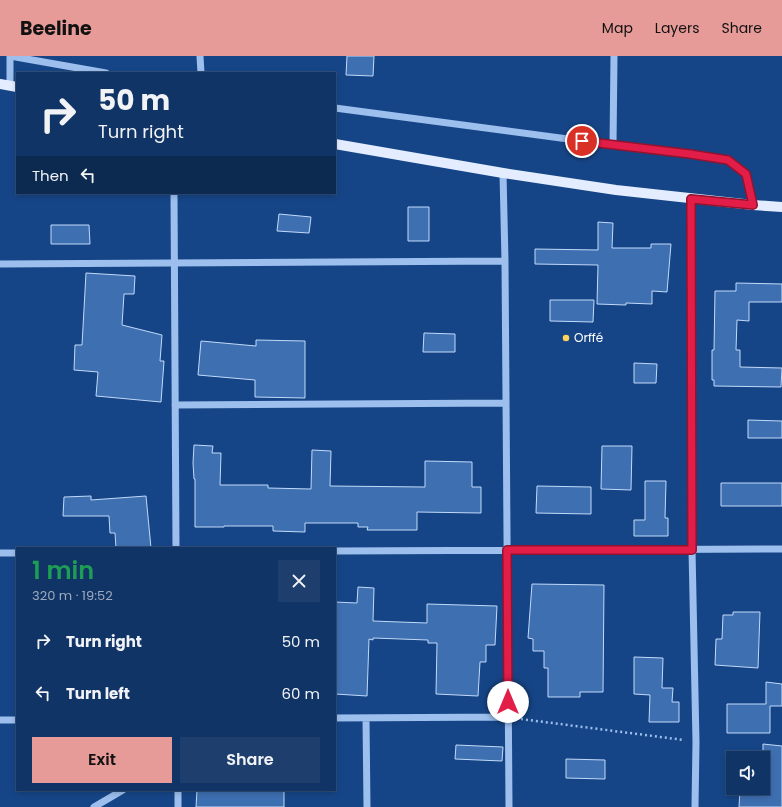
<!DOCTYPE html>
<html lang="en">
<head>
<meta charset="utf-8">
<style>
  :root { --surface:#103465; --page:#1e3f6e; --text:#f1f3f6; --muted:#9caabf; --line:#304f79; --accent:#e69b98 }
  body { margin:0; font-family:Poppins,sans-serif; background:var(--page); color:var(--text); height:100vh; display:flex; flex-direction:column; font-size:15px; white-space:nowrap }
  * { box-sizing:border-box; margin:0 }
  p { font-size:13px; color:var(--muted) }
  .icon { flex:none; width:22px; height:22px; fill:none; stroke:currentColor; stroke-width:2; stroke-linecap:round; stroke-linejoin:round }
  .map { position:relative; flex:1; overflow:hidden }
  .details { position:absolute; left:16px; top:491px; width:320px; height:244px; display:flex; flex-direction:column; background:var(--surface); border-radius:0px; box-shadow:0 2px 6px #0003,0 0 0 1px var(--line) }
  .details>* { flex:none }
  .hud { position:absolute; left:16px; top:16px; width:320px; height:122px; border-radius:0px; box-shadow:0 2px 6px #0003,0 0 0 1px var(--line); background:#103465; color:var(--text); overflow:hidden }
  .fabs { position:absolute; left:726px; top:695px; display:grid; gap:8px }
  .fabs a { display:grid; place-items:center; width:44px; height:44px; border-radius:0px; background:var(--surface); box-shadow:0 2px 6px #0003,0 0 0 1px var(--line); font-size:20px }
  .pin { position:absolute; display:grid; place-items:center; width:34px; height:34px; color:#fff; margin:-17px; border:2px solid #fff; border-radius:50%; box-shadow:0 1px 4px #0007 }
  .me { position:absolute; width:44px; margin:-22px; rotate:0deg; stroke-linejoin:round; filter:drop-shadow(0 0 3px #0008) }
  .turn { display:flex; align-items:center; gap:14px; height:84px; padding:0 16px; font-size:18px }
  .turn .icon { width:52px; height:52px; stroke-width:2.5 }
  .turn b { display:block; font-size:28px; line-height:34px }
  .then { display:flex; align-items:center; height:38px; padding:0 16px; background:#0003; gap:8px; font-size:15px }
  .round { display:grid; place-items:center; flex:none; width:42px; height:42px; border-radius:0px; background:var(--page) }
  .summary { display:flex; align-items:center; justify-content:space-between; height:68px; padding:0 16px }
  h1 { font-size:24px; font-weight:600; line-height:30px; color:#1e9e55 }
  .action { display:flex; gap:8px; margin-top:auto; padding:8px 16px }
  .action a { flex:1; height:46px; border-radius:0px; background:var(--accent); color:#111; font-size:16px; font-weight:600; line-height:46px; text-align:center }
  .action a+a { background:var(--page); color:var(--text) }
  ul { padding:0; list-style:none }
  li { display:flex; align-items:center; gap:12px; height:52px; padding:0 16px }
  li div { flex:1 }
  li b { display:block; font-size:15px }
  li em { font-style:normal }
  header { display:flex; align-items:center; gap:24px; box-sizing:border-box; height:56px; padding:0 20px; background:var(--accent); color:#111 }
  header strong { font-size:19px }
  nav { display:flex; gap:22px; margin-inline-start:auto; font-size:14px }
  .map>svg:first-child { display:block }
  .building { fill:#3e6fb1; stroke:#c1dafa }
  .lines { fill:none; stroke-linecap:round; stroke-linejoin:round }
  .path { stroke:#9cbfee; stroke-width:2.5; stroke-dasharray:2 3; stroke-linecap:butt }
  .minor { stroke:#9cbfee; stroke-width:7 }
  .major { stroke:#e3edff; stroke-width:10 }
  .route-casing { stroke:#92132f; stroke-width:10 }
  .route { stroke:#e11d48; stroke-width:7 }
  .poi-dot { fill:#ffd259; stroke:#164587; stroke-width:1.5 }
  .labels { text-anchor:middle; stroke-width:3; stroke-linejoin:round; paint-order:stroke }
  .poi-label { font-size:12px; fill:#fff; stroke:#164587; text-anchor:start }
</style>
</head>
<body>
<header>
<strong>Beeline</strong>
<nav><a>Map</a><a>Layers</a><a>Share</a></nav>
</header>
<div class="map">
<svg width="782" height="751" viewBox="0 0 782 751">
  <rect width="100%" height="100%" fill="#164587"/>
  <path class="building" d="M 347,0 L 374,0 L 373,20 L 346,19 Z
    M 408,151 L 429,151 L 429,185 L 408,185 Z
    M 279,158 L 311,161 L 309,177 L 277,175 Z
    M 598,166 L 613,167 L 612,192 L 651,192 L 651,188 L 671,188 L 667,236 L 652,235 L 652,248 L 626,247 L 626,249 L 597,248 L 598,209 L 535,208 L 535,193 L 598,194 Z
    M 51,169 L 89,169 L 90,188 L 51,188 Z
    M 86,217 L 135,220 L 134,238 L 124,238 L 122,269 L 162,279 L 160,305 L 164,305 L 161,346 L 96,340 L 98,316 L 74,314 L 75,289 L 82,289 Z
    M 736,227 L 782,228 L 782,246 L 749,246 L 749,265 L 737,264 L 736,294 L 740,294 L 740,311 L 782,312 L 781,331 L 714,330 L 714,324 L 712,324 L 712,294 L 714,294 L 715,235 L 736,235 Z
    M 550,244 L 594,244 L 593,266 L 550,265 Z
    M 424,277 L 455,278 L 455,296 L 423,296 Z
    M 256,284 L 305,285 L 305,342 L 255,341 L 255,324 L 198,319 L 201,285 L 256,290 Z
    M 634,307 L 657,308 L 656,327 L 634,327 Z
    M 748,364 L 782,365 L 782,382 L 748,382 Z
    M 194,389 L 213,390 L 212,397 L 221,397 L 220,429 L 268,429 L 268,432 L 311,433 L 312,394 L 331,395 L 330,430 L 425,431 L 425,405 L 472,406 L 472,431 L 481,431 L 481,457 L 417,456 L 417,474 L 367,474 L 368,471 L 358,471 L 358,467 L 305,467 L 305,476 L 273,475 L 273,470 L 224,470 L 224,471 L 195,471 L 195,423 L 194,423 L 193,407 Z
    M 602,390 L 632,390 L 631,434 L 601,433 Z
    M 645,425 L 666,425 L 665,462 L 668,462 L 668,480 L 634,480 L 634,464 L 645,464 Z
    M 721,427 L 782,427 L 782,450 L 721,450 Z
    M 537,430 L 591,431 L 591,458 L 536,457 Z
    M 91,440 L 91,444 L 146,440 L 151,492 L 116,492 L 115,477 L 110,477 L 109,460 L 63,460 L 64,441 Z
    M 532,528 L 604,529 L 603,636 L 580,636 L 580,641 L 548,641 L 548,612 L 544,612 L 544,595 L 533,595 L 533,583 L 528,582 Z
    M 358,531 L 374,532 L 373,565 L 427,567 L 427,548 L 497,550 L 495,589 L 486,589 L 486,606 L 480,606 L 478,640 L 436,638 L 437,587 L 428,587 L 428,584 L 373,582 L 373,584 L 369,583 L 367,640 L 335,638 L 335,546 L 357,547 Z
    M 733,556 L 760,556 L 758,612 L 715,609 L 716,583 L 722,583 L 723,559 L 733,559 Z
    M 634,601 L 663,602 L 662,632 L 673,632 L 672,646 L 679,646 L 679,666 L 649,666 L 650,639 L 634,638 Z
    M 766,626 L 782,628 L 782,650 L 770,650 L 770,677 L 727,677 L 727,648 L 766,648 Z
    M 763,688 L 782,690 L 782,751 L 739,751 L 740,734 L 763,735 Z
    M 456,689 L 503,691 L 502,705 L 455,703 Z
    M 566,703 L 605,704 L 605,723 L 566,722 Z
    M 197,734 L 284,734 L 284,751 L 196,751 Z"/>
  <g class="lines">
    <path class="path" d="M 521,663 L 684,684"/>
    <path class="minor" d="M 10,0 L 106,17
      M 10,0 L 10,30
      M 200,0 L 201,17
      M 335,52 L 613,89 L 690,97 L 728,104 L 746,118 L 753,149
      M 613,89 L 614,0
      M 503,117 L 505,205 L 509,751
      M 174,137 L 176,492
      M 691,143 L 692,494 L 696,686 L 695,751
      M 0,208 L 505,205
      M 175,349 L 506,347
      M 335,495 L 782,493
      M 0,497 L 17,497
      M 335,662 L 508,661
      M 366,662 L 367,751
      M 0,664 L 17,664
      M 178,734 L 178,751
      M 94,751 L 123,734"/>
    <path class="major" d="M 0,28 L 17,31
      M 335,88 L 503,117 L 616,134 L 753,149 L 782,151"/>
  </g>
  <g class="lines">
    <g class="route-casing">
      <path id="route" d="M 508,646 L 507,494 L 692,494 L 691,143 L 753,149 L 746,118 L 728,104 L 690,98 L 582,85"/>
    </g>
    <use href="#route" class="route"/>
  </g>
  <circle class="poi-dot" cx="566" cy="282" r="4"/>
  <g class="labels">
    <g class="poi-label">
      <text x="574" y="286">Orffé</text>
    </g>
  </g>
</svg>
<div class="fabs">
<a><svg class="icon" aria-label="sound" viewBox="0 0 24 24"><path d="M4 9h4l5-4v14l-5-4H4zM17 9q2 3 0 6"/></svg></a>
</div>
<div class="pin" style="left:582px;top:85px;background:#d93025"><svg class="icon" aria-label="arrive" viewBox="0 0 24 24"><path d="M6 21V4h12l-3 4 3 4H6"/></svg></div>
<svg class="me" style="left:508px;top:646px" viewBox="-20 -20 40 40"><circle r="19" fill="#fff"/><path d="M0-13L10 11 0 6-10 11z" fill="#e11d48"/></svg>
<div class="hud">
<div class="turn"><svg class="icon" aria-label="right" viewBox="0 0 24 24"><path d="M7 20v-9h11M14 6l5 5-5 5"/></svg><div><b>50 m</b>Turn right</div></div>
<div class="then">Then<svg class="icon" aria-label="left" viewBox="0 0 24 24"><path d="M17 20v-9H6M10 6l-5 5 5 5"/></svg></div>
</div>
<section class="details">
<div class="summary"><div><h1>1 min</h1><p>320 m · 19:52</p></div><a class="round"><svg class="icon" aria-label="close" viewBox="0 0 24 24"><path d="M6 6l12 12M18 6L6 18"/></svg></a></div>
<ul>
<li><svg class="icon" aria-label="right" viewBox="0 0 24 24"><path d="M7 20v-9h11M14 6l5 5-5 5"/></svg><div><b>Turn right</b></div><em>50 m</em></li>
<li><svg class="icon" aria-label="left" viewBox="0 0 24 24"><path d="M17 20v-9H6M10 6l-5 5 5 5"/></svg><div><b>Turn left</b></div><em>60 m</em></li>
</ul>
<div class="action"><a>Exit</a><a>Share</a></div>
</section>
</div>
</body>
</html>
